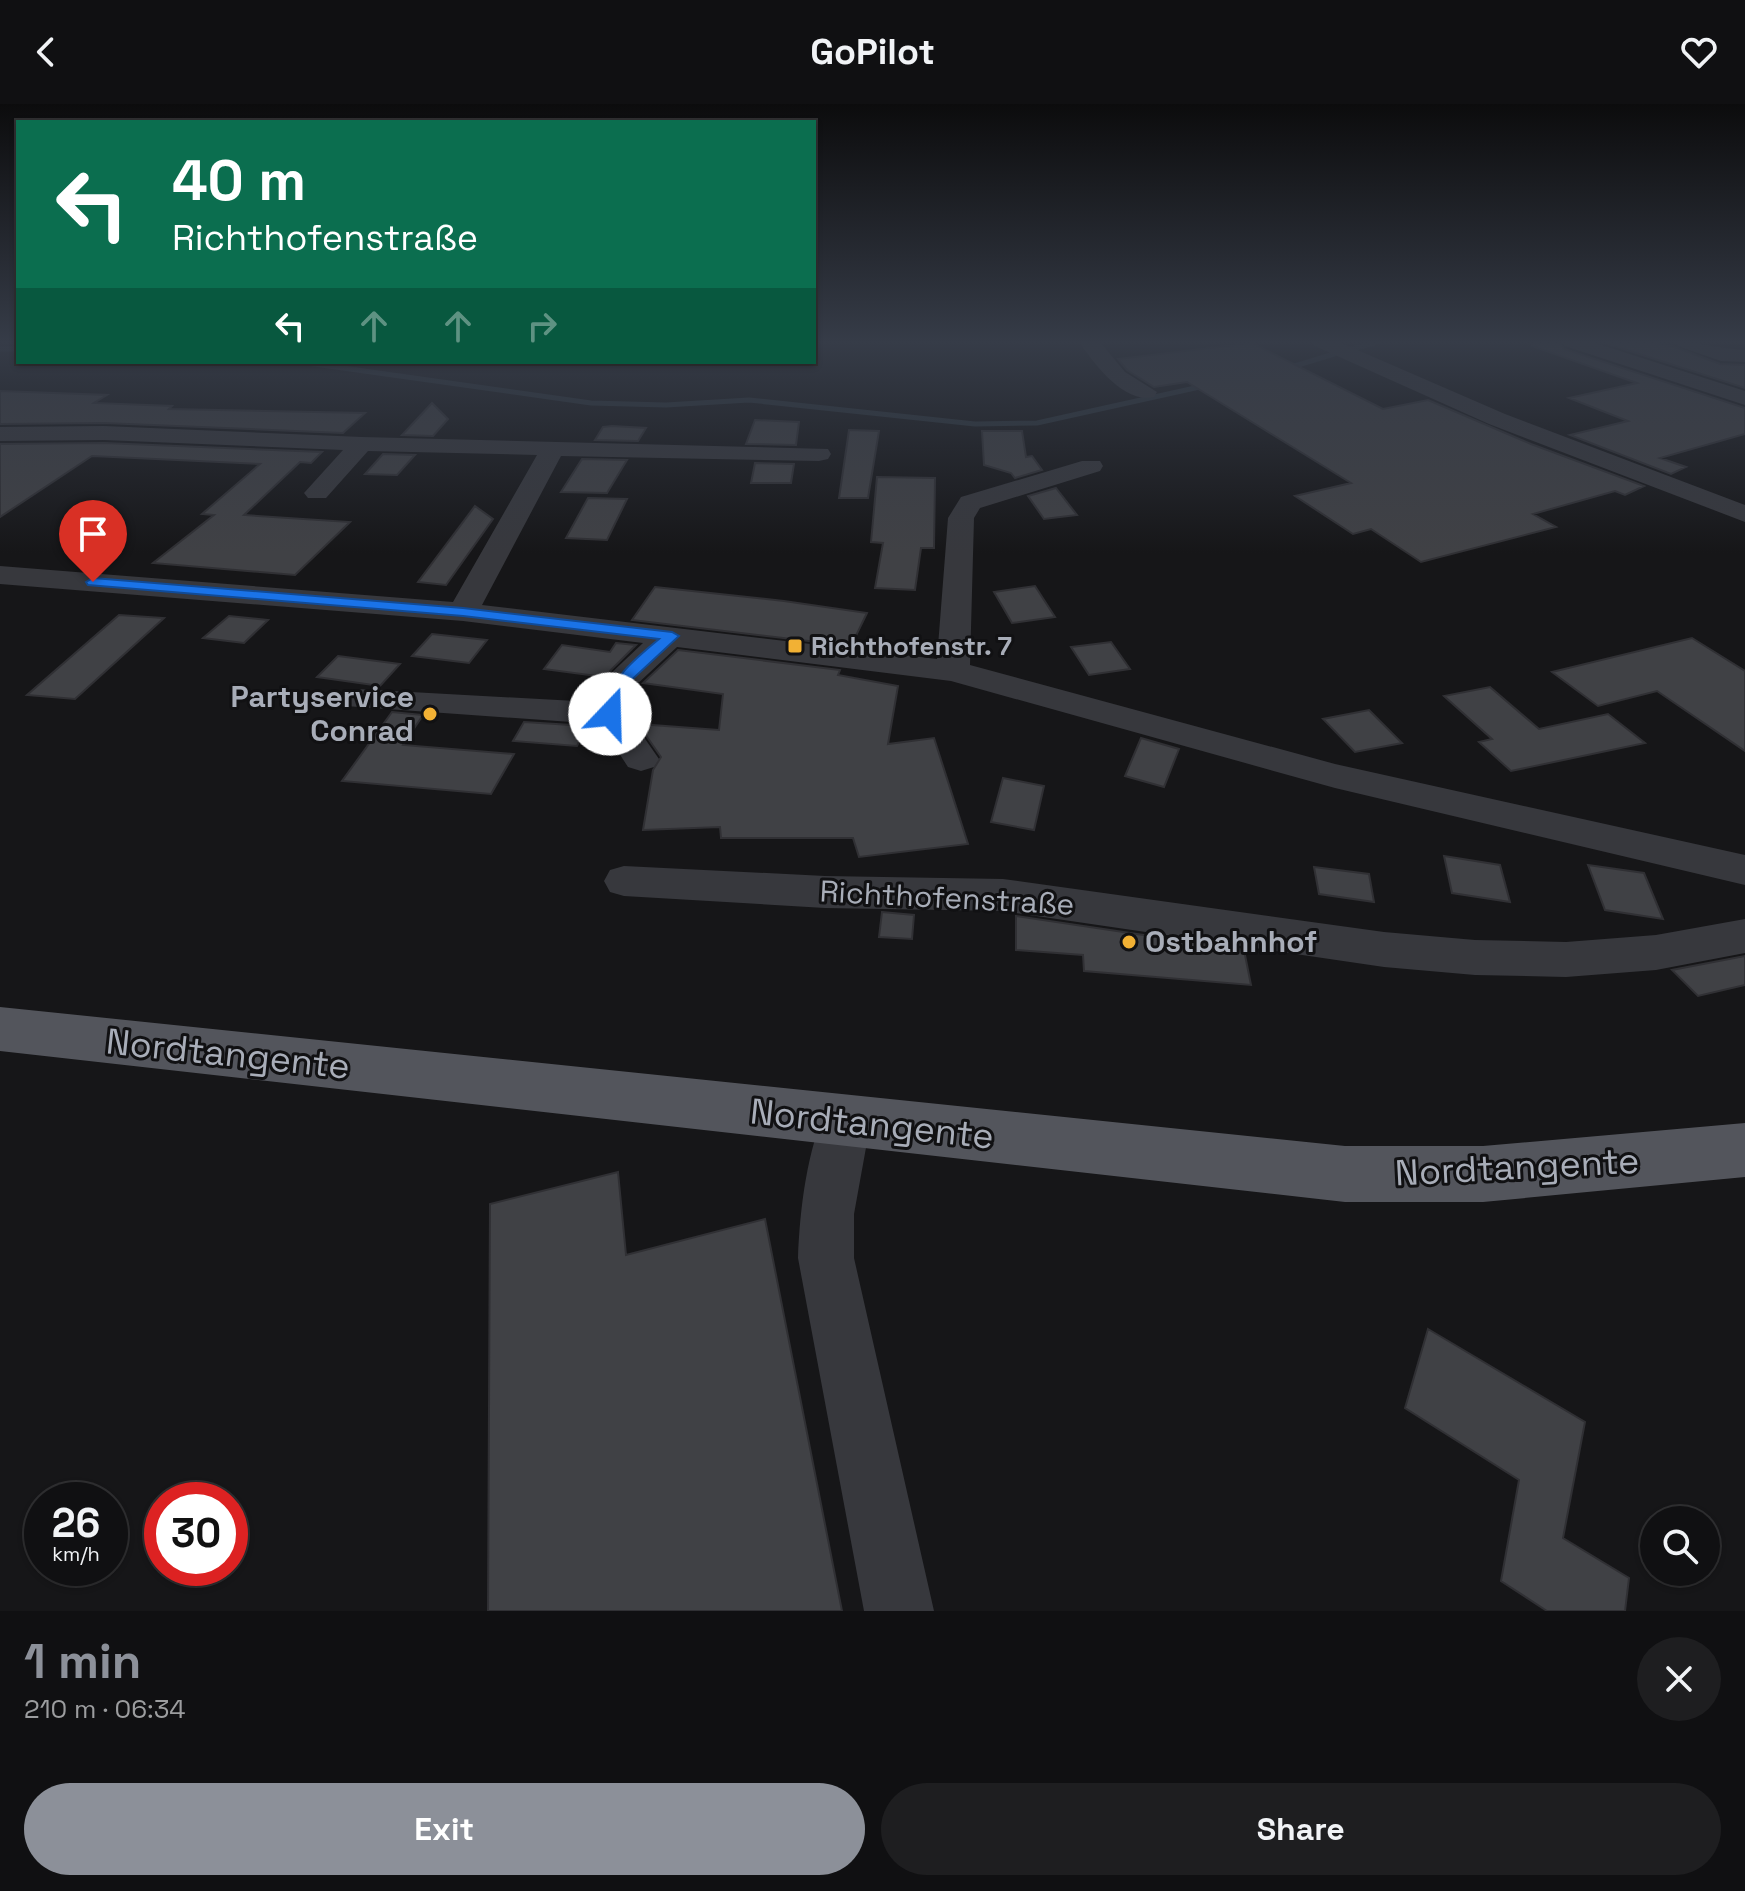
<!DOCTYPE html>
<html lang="en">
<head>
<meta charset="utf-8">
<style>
  :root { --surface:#101012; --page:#1e1e20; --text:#f1f3f6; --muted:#9c9d9f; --line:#303032; --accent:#8c9099 }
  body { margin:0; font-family:"Space Grotesk",sans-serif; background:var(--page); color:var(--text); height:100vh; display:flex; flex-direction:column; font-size:30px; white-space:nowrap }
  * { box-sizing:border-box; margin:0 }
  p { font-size:26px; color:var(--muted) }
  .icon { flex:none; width:44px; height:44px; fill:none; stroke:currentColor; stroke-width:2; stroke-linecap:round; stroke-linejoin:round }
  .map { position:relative; height:1507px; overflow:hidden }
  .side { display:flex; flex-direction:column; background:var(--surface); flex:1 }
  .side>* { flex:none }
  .banner { position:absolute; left:16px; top:16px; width:800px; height:244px; border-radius:0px; box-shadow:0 2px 6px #0004,0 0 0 2px var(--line); background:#0b6e4f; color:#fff; overflow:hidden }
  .controls { position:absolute; left:1640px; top:1402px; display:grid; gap:16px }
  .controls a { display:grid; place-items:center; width:80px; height:80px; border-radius:50%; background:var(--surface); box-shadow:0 2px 6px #0004,0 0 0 2px var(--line); font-size:40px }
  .speed { position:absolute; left:24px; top:1378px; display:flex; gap:16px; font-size:40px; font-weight:700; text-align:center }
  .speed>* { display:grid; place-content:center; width:104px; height:104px; border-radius:50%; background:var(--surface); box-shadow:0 2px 6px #0004,0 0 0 2px var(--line); line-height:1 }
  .speed small { font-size:20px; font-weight:400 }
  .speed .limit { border:12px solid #d22; background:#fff; color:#111 }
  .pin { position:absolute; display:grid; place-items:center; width:68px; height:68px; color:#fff; margin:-82px -34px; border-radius:50% 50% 50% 0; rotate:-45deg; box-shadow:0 0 8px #0007 }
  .pin .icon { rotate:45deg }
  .me { position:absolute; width:88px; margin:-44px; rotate:21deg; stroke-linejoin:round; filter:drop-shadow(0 0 6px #0008) }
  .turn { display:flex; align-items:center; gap:28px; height:168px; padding:0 24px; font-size:36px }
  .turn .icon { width:104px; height:104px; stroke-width:2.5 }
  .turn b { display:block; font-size:56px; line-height:68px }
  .lanes { display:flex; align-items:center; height:76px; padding:0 24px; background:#0003; justify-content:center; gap:40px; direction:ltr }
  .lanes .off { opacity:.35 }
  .round { display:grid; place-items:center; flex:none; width:84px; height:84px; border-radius:42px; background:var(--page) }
  .summary { display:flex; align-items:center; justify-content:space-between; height:136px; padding:0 24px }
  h1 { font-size:48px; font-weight:800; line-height:60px; color:var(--accent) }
  .primary-button { display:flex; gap:16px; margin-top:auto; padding:16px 24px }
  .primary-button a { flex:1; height:92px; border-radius:48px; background:var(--accent); color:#fff; font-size:32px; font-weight:800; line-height:92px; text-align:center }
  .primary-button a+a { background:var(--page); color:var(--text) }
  header { display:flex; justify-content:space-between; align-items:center; height:104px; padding:0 24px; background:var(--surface); font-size:36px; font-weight:800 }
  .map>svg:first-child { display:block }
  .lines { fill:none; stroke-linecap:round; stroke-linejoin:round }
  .stream { stroke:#2c353c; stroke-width:5 }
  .building { fill:#404145; stroke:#303034; stroke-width:2 }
  .minor { fill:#37383d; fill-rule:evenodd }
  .major { fill:#53555c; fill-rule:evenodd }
  .route { fill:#1a73e8; stroke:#114b97; stroke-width:2 }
  .poi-dot { fill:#f2b134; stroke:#111113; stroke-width:3 }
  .labels { text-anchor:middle; stroke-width:6; stroke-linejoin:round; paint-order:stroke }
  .far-poi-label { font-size:26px; font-weight:bold; fill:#a8adb8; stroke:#111113; text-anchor:start }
  .poi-label { font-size:30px; font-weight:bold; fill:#a8adb8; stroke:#111113; text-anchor:end }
  .street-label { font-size:30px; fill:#a8adb8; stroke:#111113 }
  .near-street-label { font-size:36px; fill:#a8adb8; stroke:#111113 }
</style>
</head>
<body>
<header><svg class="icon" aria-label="back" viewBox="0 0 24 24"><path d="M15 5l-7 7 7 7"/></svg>GoPilot<svg class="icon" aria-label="heart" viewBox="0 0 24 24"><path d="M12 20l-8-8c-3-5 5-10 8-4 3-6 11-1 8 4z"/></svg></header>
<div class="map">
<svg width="1745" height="1507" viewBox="0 0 1745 1507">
  <rect width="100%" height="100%" fill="#161618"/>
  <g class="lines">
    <path class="stream" d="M 0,245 L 18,245
      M 1352,245 L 1378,238
      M 300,258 L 591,299 L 666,301 L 749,296 L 975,320 L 1037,319 L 1204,282
      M 1285,265 L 1334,250"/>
  </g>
  <path class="building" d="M 1532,238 L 1559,238 L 1564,245 L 1745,304 L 1745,330 L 1660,354 L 1686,363 L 1671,370 L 1570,331 L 1628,317 L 1569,294 L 1637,279 L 1532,242 Z
    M 1602,238 L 1652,238 L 1675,243 L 1720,260 L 1745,261 L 1745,284 Z
    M 1252,239 L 1383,305 L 1428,296 L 1531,340 L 1644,382 L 1625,391 L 1615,387 L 1533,410 L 1556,423 L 1421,458 L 1371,425 L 1353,430 L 1295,392 L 1351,379 L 1187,278 L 1154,283 L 1127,266 L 1118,255 Z
    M 0,287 L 107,291 L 94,299 L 172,302 L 169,305 L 365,309 L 343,329 L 104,319 L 0,320 Z
    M 432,299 L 448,315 L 433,332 L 402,331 Z
    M 755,316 L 799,318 L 796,341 L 746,340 Z
    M 603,323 L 612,322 L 646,324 L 638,337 L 595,336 Z
    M 849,326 L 879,327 L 868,394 L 839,394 Z
    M 982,327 L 1022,327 L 1026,353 L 1032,352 L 1042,366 L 1015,374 L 1011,369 L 984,361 Z
    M 104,339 L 322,348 L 311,359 L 300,358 L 244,411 L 350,418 L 295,471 L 153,459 L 214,411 L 202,410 L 260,360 L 92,352 L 0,413 L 0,340 Z
    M 383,350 L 415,351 L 397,371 L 365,370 Z
    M 582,355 L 627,356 L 607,389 L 561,388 Z
    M 755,359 L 794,360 L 791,379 L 751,379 Z
    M 877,373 L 935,374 L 934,444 L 921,444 L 915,486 L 875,484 L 883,439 L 871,438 Z
    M 1056,384 L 1077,411 L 1044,415 L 1028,392 Z
    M 588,394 L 627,395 L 607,436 L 566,434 Z
    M 475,402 L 493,415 L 446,481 L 418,478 Z
    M 1035,482 L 1055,513 L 1012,519 L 994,488 Z
    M 655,483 L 784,497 L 867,509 L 851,542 L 632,516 Z
    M 119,511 L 164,514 L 75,595 L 27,591 Z
    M 229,512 L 268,516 L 244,539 L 203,534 Z
    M 432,530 L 487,536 L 469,559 L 412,552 Z
    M 1692,534 L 1745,567 L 1745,647 L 1657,587 L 1598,602 L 1552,568 Z
    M 1111,538 L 1130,565 L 1089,571 L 1071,543 Z
    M 616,539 L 636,541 L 604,573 L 544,565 L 562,541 L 610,548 Z
    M 678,546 L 840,566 L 838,571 L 898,582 L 888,640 L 934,634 L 968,740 L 859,753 L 853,734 L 721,734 L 720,723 L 643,726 L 653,666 L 661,653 L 638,620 L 719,626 L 723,590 L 643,579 Z
    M 338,552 L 400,560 L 380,582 L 317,573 Z
    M 1490,583 L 1539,625 L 1608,610 L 1645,639 L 1511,667 L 1479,638 L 1492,635 L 1444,592 Z
    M 1369,606 L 1402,639 L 1355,648 L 1323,615 Z
    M 392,608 L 423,611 L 403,641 L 514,650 L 491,690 L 342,677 Z
    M 524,618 L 587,622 L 577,642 L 513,637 Z
    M 1141,634 L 1179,645 L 1164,683 L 1125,672 Z
    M 1003,674 L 1044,682 L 1034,726 L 991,718 Z
    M 1444,752 L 1500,761 L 1510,798 L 1452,789 Z
    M 1588,761 L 1644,769 L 1663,815 L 1605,806 Z
    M 1314,763 L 1369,770 L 1374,798 L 1319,790 Z
    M 882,808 L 914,811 L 912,835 L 879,833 Z
    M 1016,812 L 1244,846 L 1251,881 L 1084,867 L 1083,851 L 1016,846 Z
    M 1745,852 L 1745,881 L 1698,892 L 1672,866 Z
    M 618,1068 L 626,1151 L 765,1115 L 842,1507 L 488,1507 L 490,1100 Z
    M 1428,1225 L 1585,1318 L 1563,1434 L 1629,1474 L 1625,1507 L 1547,1507 L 1501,1477 L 1519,1376 L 1405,1304 Z"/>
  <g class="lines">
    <path class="minor" d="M 1079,238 L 1100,238 L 1125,268 L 1157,288 L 1154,293 C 1123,300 1094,259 1079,238 Z
      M 1312,238 L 1339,238 L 1505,310 L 1745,401 L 1745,418 L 1489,320 L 1315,242 Z
      M 1562,238 L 1592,238 L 1745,287 L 1745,301 L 1565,242 Z
      M 1675,238 C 1702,238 1720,245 1745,246 L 1745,258 L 1721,257 L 1678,242 Z
      M 104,322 L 362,333 L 828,345 L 831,350 L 828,355 L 819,357 L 561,352 L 482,501 L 937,555 L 948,414 L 961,393 L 1082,357 L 1100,357 L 1103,362 L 1100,367 L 980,404 L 974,414 L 970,561 L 1335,660 L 1745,751 L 1745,781 L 1335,684 L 951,577 L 677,543 L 634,583 L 625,606 L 659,655 L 654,663 L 641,667 L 628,663 L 600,620 L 345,602 L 340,595 L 345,588 L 357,585 L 594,598 L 607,573 L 643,539 L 463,517 L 0,480 L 0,462 L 453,498 L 537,351 L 368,347 L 326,394 L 308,394 L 304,389 L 343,346 L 104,336 L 0,337 L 0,323 Z
      M 624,762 L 825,772 L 1003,775 L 1384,828 L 1475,836 L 1566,838 L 1656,831 L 1745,815 L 1745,849 L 1656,866 L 1566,873 L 1475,871 L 1384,863 L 1003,807 L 825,804 L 624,792 L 610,788 L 604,777 L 610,766 Z
      M 846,993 L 864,1000 L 871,1016 L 854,1110 L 854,1154 L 934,1507 L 864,1507 L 798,1154 C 800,1103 807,1046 828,1000 Z"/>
    <path class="major" d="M 0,903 L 1345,1042 L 1483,1042 L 1745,1019 L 1745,1073 L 1483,1098 L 1345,1098 L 0,947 Z"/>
  </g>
  <linearGradient id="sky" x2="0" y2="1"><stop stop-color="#0c0c0d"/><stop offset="0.53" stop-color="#363c48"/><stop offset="1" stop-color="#363c48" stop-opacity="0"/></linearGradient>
  <rect width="1745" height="449" fill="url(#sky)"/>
  <path class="route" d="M 93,474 L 463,504 L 672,528 L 679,532 L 626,581 L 615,606 L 618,610 L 610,615 L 604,614 L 600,606 C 615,572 631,558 659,535 L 463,512 L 88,481 L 86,478 Z"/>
  <g class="poi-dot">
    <rect x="787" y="534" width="16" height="16" rx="4"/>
    <circle cx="430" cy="610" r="8"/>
    <circle cx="1129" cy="838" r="8"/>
  </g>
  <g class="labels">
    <g class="far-poi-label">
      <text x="811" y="551">Richthofenstr. 7</text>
    </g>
    <g class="poi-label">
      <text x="414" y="603">Partyservice<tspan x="414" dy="34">Conrad</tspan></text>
      <text x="1145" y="848" text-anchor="start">Ostbahnhof</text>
    </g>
    <g class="street-label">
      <text transform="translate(947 794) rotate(3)" y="10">Richthofenstraße</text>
    </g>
    <g class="near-street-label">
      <text transform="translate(228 949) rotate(6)" y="13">Nordtangente</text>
      <text transform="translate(872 1019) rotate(6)" y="13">Nordtangente</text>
      <text transform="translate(1517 1062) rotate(-3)" y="13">Nordtangente</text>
    </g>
  </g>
</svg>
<div class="controls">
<a><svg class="icon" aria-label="search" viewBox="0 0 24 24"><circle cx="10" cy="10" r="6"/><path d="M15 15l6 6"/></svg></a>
</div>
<div class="speed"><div>26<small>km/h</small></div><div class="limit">30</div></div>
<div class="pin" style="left:93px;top:478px;background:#d93025"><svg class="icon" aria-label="arrive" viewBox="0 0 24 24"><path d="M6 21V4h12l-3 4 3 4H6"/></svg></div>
<svg class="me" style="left:610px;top:610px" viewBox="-20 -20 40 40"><circle r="19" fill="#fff"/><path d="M0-13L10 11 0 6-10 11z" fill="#1a73e8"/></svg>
<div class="banner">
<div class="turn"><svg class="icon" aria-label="left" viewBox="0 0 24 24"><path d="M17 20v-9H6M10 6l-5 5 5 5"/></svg><div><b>40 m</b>Richthofenstraße</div></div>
<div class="lanes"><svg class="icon" aria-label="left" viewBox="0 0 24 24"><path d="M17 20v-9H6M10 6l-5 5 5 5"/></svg><svg class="icon off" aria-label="ahead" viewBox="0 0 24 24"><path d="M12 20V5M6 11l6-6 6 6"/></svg><svg class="icon off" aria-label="ahead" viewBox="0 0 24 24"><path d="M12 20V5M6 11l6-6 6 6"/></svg><svg class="icon off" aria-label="right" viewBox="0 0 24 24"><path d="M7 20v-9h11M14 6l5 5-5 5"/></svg></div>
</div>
</div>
<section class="side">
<div class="summary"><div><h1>1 min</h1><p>210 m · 06:34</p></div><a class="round"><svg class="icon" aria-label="close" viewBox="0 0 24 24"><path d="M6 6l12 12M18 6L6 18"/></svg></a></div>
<div class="primary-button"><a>Exit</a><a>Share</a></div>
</section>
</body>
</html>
